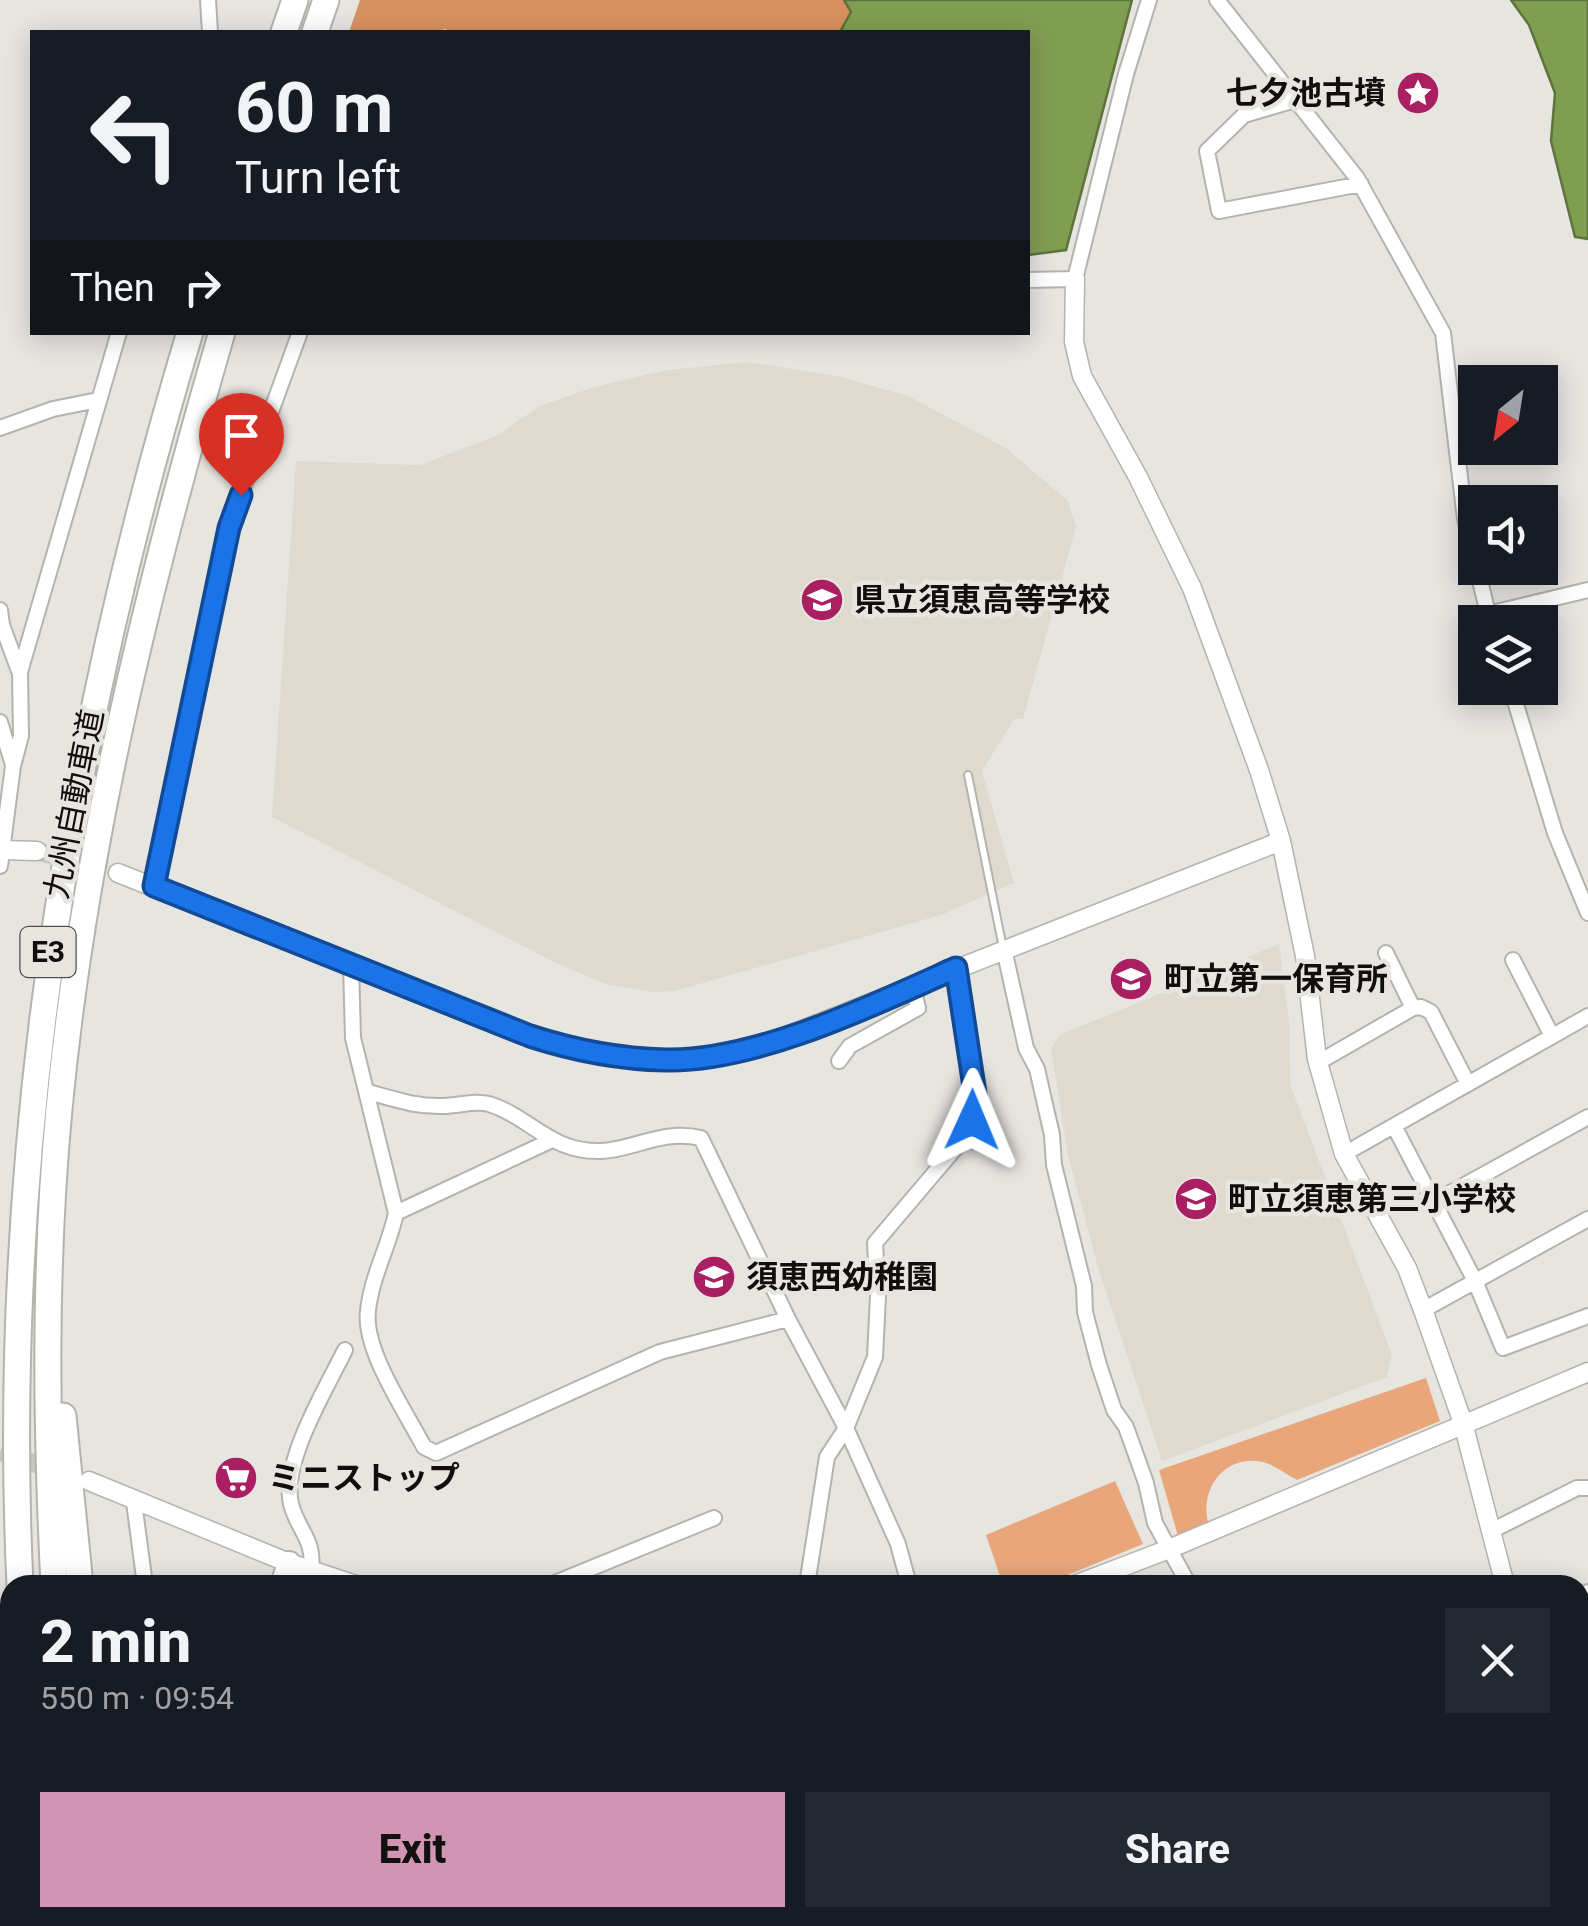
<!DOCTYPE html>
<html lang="en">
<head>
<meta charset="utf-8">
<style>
  :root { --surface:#171b24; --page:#242831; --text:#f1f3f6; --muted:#9ea1a6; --accent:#d194b3 }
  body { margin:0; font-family:Roboto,"Noto Sans JP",sans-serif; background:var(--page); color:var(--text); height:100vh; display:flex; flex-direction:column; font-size:38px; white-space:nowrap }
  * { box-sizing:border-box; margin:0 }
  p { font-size:32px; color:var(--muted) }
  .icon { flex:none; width:55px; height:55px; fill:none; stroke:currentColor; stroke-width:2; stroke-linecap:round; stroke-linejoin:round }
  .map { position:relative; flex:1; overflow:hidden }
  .sheet { position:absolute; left:0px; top:1575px; width:1590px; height:352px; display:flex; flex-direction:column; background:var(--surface); border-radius:30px 30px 0 0; box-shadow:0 5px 25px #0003 }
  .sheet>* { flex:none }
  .hud { position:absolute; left:30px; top:30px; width:1000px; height:305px; border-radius:0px; box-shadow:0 5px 25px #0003; background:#171b24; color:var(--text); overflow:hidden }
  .needle { width:65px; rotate:210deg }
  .fabs { position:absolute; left:1458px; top:365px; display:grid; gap:20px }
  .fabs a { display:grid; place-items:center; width:100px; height:100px; border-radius:0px; background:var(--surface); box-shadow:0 5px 25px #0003; font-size:50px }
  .pin { position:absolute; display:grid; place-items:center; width:85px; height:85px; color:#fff; margin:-102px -42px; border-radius:50% 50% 50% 0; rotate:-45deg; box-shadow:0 0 10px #0007 }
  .pin .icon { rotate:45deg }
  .me { position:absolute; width:110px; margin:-55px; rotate:1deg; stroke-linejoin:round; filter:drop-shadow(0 0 8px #0008) }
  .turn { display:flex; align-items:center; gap:35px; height:210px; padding:0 40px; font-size:45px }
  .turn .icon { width:130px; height:130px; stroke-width:2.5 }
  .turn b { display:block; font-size:70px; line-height:85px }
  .then { display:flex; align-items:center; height:95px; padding:0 40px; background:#0003; gap:20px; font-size:38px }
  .round { display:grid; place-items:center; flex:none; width:105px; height:105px; border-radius:0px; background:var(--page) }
  .overview { display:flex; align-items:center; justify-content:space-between; height:170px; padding:0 40px }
  h1 { font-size:60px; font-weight:800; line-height:75px }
  .action { display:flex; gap:20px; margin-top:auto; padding:20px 40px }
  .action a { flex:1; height:115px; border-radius:0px; background:var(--accent); color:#111; font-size:40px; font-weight:800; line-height:115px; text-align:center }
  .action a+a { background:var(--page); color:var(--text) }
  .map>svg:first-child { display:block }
  .built { fill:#dfdace }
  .green { fill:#e9a67b }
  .forest { fill:#d99060 }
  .water { fill:#809e52; stroke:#5e733d; stroke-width:2.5 }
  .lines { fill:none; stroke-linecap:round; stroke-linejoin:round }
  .tertiary-tunnel { stroke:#c7c5c0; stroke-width:18; stroke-dasharray:18 9; stroke-linecap:butt }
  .service-casing { stroke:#b5b3ae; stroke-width:10 }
  .minor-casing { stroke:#b5b3ae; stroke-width:18 }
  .tertiary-casing { stroke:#b5b3ae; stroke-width:21 }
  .primary-casing { stroke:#b5b3ae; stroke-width:26 }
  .motorway-casing { stroke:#b5b3ae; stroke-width:29 }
  .service { stroke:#fff; stroke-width:6 }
  .minor { stroke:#fff; stroke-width:14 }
  .tertiary { stroke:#fff; stroke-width:18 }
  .primary { stroke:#fff; stroke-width:22 }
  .motorway { stroke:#fff; stroke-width:25 }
  .route-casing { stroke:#114b97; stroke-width:25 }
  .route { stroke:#1a73e8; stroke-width:18 }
  .labels { text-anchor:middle; stroke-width:9; stroke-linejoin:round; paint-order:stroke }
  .shield { fill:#e7e5e0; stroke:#504f4c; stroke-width:2.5 }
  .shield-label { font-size:30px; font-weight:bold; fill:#100f0d }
  .poi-label { font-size:32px; font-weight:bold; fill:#100f0d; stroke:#e7e5e0; text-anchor:start }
  .street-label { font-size:32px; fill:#100f0d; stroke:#e7e5e0 }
</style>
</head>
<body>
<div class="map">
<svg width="1588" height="1926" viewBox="0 0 1588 1926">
  <rect width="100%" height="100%" fill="#e7e5e0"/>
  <path class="built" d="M 747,362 L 837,376 L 908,396 L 1006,448 L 1068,501 L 1076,527 L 1023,719 L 1014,719 L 982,771 L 1014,883 L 941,915 L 675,991 L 653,992 L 609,985 L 558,964 L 272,817 L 296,461 L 420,465 L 496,436 L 540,406 L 594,387 L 667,370 Z
    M 1279,944 L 1289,1020 L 1290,1084 L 1392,1355 L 1387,1377 L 1162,1461 L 1097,1264 L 1068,1155 L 1051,1049 L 1060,1035 Z"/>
  <path class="green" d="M 1426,1378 L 1440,1421 L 1297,1480 C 1288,1475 1278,1468 1269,1464 C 1230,1450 1199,1485 1208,1522 L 1178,1536 L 1159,1470 Z
    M 1115,1481 L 1143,1544 L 1043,1585 L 1003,1585 L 986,1535 Z"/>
  <path class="forest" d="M 360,0 L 844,0 L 851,12 L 840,32 L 450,32 L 445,29 L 438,32 L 349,32 Z"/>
  <path class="water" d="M 844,0 L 1132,0 L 1066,250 L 1028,255 L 1028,32 L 840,32 L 851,12 Z
    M 1511,0 L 1588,0 L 1588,239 L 1575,237 L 1551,141 L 1555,93 L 1529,25 Z"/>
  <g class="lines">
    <path class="tertiary-tunnel" d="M 37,851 L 118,873
      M 0,1452 L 60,1472"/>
    <g class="service-casing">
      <path id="service" d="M 968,775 L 1003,948
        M 0,1902 L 10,1912
        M 16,1918 L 24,1926
        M 189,1918 L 191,1926"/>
    </g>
    <g class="minor-casing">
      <path id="minor" d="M 208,0 L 210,32
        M 1217,0 L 1357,178 L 1443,333 L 1465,519 L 1475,560
        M 1295,100 L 1244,115 L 1207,151 L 1219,211 L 1361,184
        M 1028,280 L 1075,279 L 1126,74 L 1149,0
        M 0,428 L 53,409 L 98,400
        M 1477,568 L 1490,622
        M 0,610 L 2,625 L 19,671
        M 1488,614 L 1588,590
        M 1511,688 L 1555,833 L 1588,913
        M 0,722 L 13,765
        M 0,866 L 13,766 L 21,736 L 20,672 L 119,332
        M 154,886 L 229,527 L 300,332
        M 1004,949 L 1026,1048 L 1037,1069 L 1052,1135 L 1054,1165 L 1084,1286 L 1085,1312 L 1099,1365 L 1114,1410 L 1126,1427 L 1146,1483 L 1155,1523 L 1189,1585
        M 1386,953 L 1413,1008
        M 1513,960 L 1552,1036
        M 351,964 L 353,1038 L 396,1213 C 389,1246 371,1278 368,1311 C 363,1350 406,1412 424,1447 L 436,1453 L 660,1352 L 788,1319
        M 1317,1059 L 1326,1058 L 1413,1008 L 1421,1007 L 1431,1012 L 1468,1084
        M 839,1061 L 850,1046 L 918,1008 L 913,987
        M 368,1092 C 394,1099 416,1107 443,1106 C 459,1106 474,1100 489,1104 C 531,1117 550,1153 602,1151 C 636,1149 662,1129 701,1138 L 788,1319 L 846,1428 L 898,1544 L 909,1585
        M 1394,1126 L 1475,1281 L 1503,1348 L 1588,1316
        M 1344,1154 L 1588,1016
        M 1434,1202 L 1588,1117
        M 396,1213 L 550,1141
        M 1423,1310 L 1588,1219
        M 134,1502 L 145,1585
        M 1491,1531 L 1577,1488 L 1588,1488
        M 311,1570 C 315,1539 298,1531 291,1504 C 281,1462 327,1387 345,1350
        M 550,1585 L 714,1518
        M 807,1585 L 827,1457 L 846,1428 L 875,1357 L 878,1296 L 875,1243 L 964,1138 L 976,1100 L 955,968
        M 1580,1596 L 1588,1592
        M 1580,1695 L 1588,1691
        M 1580,1834 L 1588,1849
        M 310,1918 L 312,1926
        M 826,1918 L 830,1926
        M 892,1918 L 896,1926
        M 961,1918 L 965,1926
        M 1000,1918 L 1004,1926
        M 1318,1918 L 1323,1926
        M 1372,1918 L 1376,1926
        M 1494,1918 L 1498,1926
        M 679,1926 L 679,1918
        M 783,1926 L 804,1918
        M 1209,1926 L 1223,1918
        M 1453,1926 L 1468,1918"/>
    </g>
    <g class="tertiary-casing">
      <path id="tertiary" d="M 1075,279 L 1074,342 L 1082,376 L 1138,477 L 1192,588 L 1259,770 L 1281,841 L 1305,956 L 1317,1059 L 1344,1154 L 1407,1268 L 1423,1310 L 1463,1423 L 1505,1585
        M 2,850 L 37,851
        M 118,873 L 504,1027 C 556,1044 613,1061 669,1060 C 708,1059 745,1048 782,1038 L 1281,841
        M 89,1481 L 289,1563 L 356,1585
        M 1075,1585 L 1169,1549 L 1588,1372
        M 1580,1773 L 1588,1789"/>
    </g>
    <g class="primary-casing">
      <path id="primary" d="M 282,1585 L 289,1563
        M 443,1918 L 449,1926"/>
    </g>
    <g class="motorway-casing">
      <path id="motorway" d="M 284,32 L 295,0
        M 315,32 L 326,0
        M 63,1416 L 80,1585
        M 20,1585 C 0,1160 68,738 190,332
        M 54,1585 C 46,1426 44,1267 59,1109 C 84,845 148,586 222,332
        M 68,1918 L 70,1926
        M 103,1918 L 105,1926"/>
    </g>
    <use href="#service" class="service"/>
    <use href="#minor" class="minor"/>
    <use href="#tertiary" class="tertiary"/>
    <use href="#primary" class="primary"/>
    <use href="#motorway" class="motorway"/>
  </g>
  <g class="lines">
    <g class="route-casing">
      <path id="route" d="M 241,495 L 229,528 L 154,886 L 530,1036 C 573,1050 621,1059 666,1060 C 755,1062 874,1005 956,968 L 976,1100 L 972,1120"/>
    </g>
    <use href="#route" class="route"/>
  </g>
  <defs>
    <g id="sight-disc" transform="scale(2.25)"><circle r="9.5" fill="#aa1f61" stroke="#e7e5e0"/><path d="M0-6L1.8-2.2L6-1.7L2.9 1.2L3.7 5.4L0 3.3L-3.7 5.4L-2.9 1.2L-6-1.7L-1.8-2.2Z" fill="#fff"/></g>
    <g id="school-disc" transform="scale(2.25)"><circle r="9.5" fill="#aa1f61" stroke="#e7e5e0"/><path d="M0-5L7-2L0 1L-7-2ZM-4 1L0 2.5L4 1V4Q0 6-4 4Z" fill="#fff"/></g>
    <g id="supermarket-disc" transform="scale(2.25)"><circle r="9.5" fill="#aa1f61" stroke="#e7e5e0"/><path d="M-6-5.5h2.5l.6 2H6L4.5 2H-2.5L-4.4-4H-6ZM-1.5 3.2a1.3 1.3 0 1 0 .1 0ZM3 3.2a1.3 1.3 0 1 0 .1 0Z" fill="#fff"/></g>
  </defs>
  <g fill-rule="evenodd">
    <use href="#sight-disc" x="1418" y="93"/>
    <use href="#school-disc" x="822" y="600"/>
    <use href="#school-disc" x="1131" y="979"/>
    <use href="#school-disc" x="1196" y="1199"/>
    <use href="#school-disc" x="714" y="1277"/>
    <use href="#supermarket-disc" x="236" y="1478"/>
  </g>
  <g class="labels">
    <rect class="shield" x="20.5" y="927" width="55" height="50" rx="8"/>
    <g class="shield-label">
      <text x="48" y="962">E3</text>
    </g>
    <g class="poi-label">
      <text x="1386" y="104" text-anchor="end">七夕池古墳</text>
      <text x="854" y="611">県立須恵高等学校</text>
      <text x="1164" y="990">町立第一保育所</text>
      <text x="1228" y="1210">町立須恵第三小学校</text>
      <text x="746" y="1288">須恵西幼稚園</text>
      <text x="268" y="1489">ミニストップ</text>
    </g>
    <g class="street-label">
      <text transform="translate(74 804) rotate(-79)" y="11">九州自動車道</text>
    </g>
  </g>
</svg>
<div class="fabs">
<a><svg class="needle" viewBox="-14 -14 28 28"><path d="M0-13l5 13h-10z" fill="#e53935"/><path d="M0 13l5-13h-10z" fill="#9ea1a6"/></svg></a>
<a><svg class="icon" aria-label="sound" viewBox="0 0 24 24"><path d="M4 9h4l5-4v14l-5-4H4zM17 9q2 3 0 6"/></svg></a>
<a><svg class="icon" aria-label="layers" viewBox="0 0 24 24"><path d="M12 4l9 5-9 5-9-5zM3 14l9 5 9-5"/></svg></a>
</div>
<div class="pin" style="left:241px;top:495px;background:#d93025"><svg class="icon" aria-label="arrive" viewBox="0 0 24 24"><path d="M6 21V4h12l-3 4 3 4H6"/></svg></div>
<svg class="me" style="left:972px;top:1120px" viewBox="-20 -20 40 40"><path d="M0-17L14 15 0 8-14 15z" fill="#1a73e8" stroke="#fff" stroke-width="4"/></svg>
<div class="hud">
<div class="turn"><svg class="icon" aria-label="left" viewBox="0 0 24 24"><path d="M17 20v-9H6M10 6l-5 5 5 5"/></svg><div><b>60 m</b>Turn left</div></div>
<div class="then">Then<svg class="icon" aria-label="right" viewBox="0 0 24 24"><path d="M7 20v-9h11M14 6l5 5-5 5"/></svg></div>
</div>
<section class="sheet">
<div class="overview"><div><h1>2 min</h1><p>550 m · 09:54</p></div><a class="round"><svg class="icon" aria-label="close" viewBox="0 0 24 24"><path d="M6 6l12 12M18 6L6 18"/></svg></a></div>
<div class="action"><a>Exit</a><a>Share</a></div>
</section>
</div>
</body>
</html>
